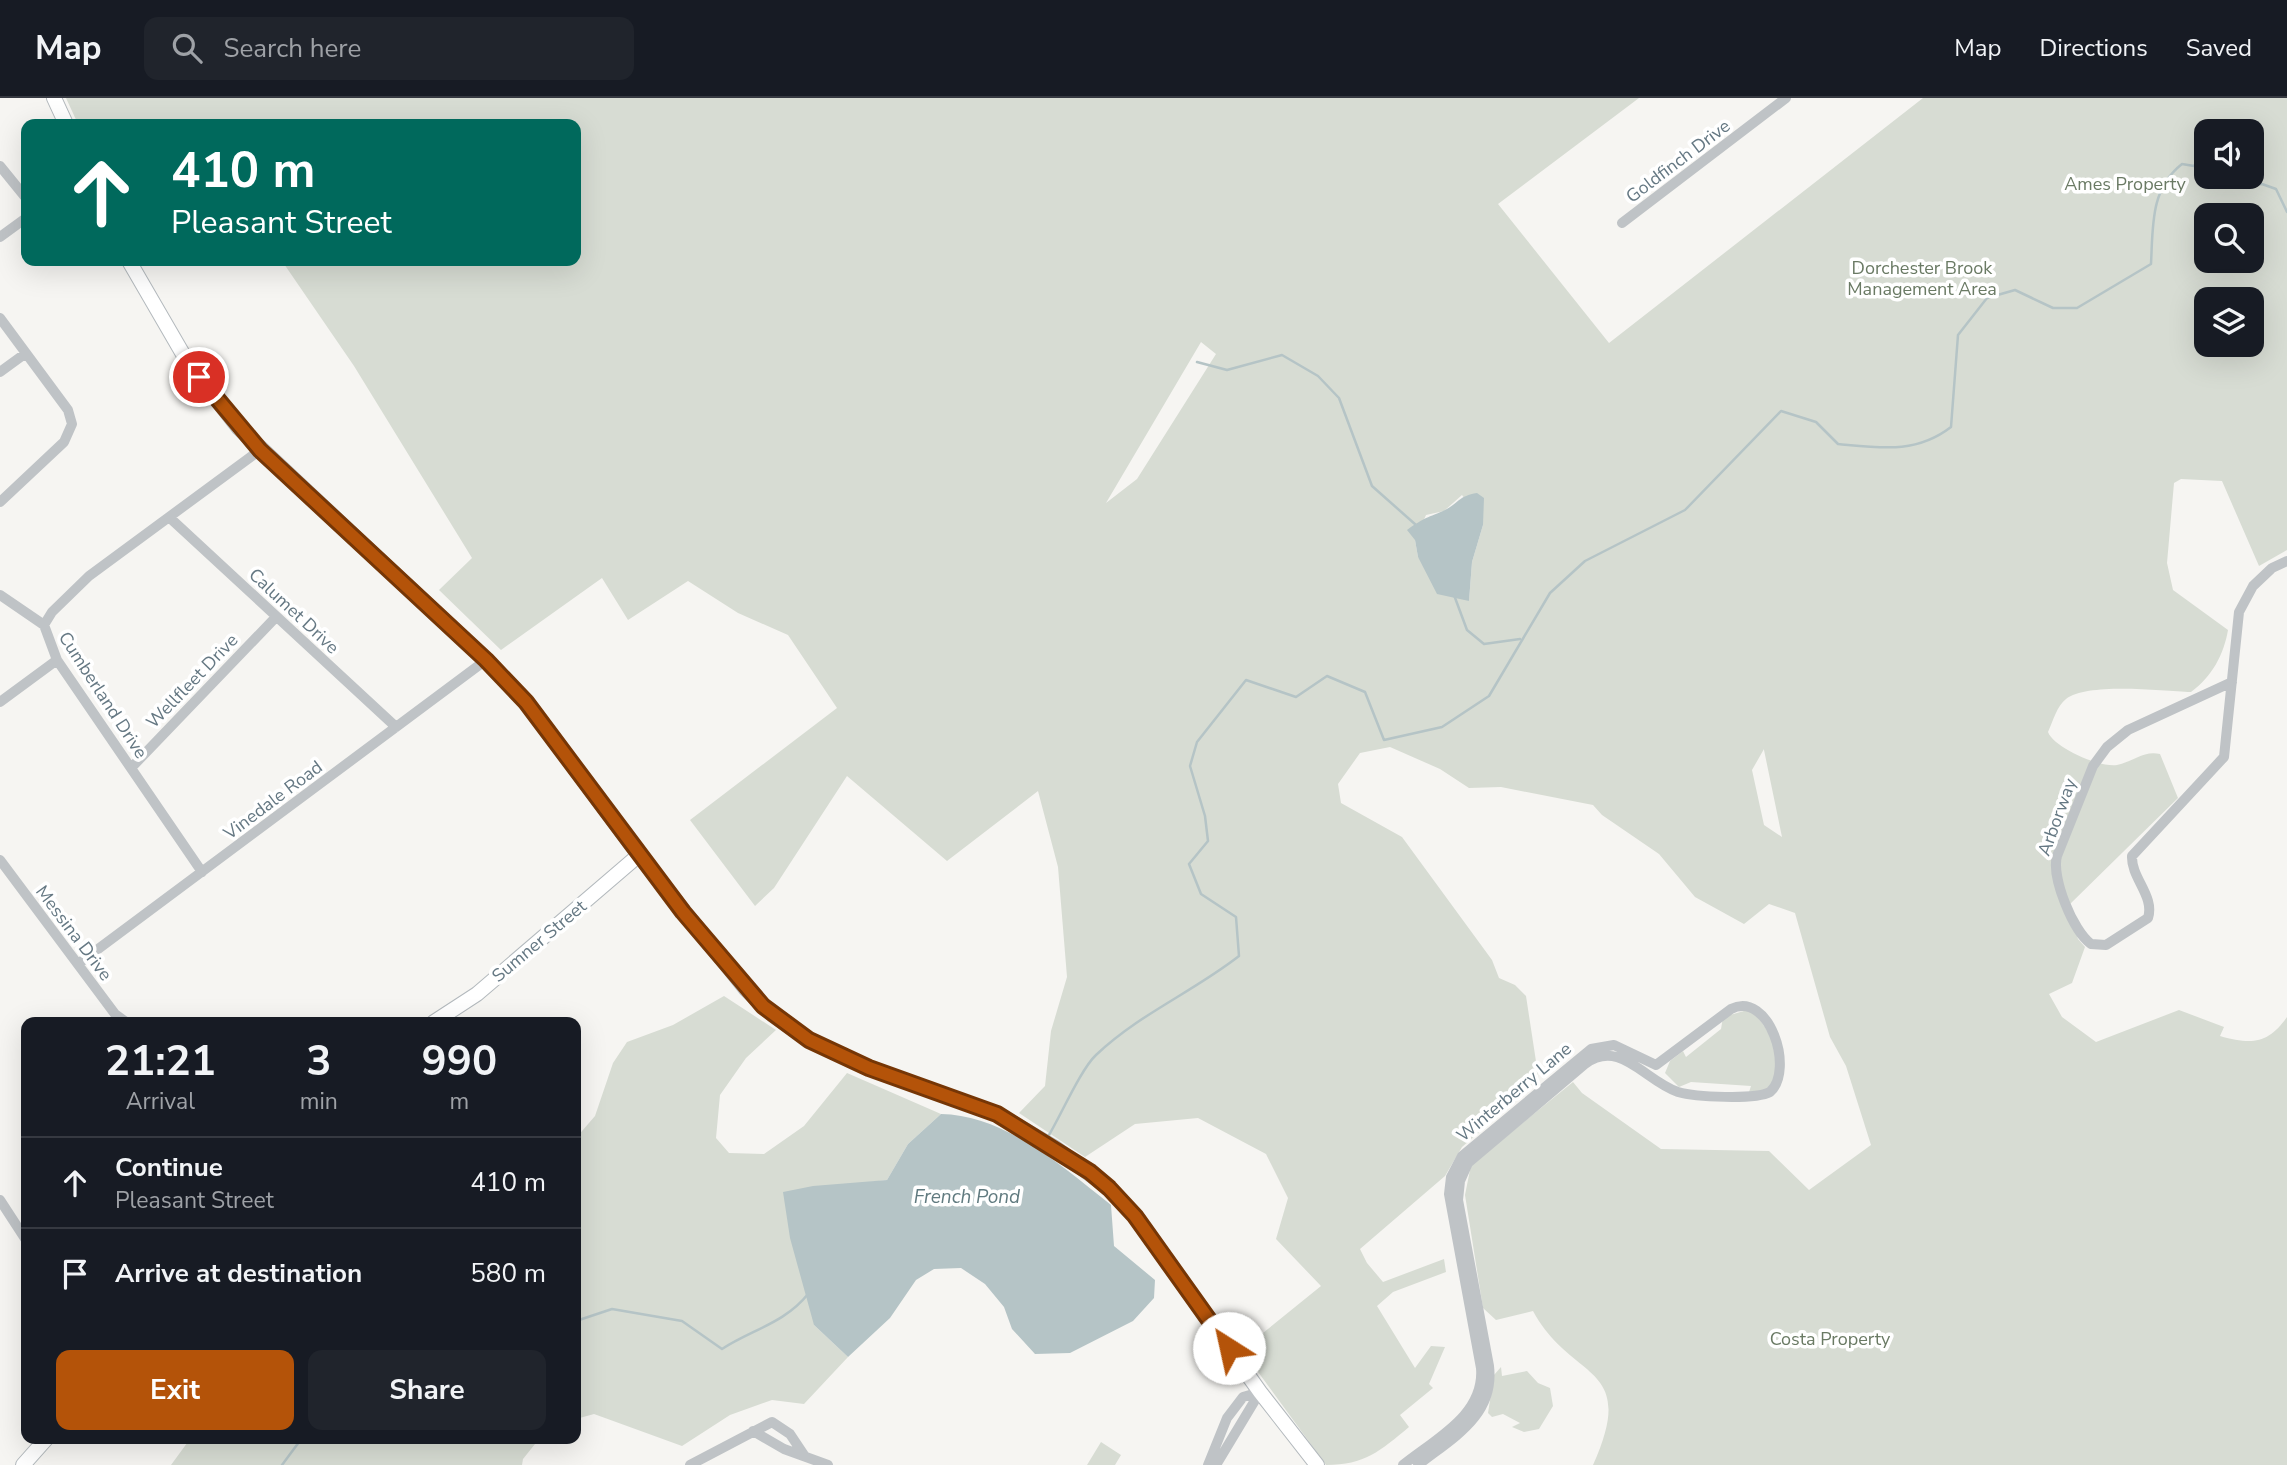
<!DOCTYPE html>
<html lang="en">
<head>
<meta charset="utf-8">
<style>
  :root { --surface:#171b24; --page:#20242c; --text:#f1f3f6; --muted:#9ea1a6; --line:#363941; --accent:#b45309 }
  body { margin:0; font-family:"Nunito Sans",sans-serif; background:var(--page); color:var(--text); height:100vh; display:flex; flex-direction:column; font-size:26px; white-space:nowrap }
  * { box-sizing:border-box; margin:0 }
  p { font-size:23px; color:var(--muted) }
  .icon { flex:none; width:38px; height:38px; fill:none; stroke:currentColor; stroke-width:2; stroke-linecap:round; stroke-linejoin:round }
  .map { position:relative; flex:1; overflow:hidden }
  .details { position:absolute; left:21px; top:919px; width:560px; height:427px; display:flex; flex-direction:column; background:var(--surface); border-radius:14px; box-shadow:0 7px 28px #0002 }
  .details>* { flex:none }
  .banner { position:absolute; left:21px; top:21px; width:560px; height:147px; border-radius:14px; box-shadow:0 7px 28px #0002; background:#00695c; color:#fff; overflow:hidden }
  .buttons { position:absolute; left:2194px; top:21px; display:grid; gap:14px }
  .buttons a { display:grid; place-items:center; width:70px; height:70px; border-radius:14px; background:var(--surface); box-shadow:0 7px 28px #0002; font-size:35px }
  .pin { position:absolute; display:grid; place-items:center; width:60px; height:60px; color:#fff; margin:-30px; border:4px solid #fff; border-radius:50%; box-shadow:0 2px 7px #0007 }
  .me { position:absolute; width:77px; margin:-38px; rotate:325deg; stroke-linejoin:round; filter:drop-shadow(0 0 5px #0008) }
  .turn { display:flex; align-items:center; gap:24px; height:147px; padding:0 35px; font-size:32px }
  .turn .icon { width:91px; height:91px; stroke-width:2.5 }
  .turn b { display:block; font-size:49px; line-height:60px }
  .eta { display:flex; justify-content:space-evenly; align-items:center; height:119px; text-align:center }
  .eta b { font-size:42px; font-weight:700; line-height:49px }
  .action { display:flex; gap:14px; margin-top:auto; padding:14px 35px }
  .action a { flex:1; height:80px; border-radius:14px; background:var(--accent); color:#fff; font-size:28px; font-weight:700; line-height:80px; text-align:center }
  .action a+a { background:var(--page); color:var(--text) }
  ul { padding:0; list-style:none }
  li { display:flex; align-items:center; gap:21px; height:91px; padding:0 35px; border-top:2px solid var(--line) }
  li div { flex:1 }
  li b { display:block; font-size:26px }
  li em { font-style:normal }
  header { display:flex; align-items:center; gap:42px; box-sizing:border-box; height:98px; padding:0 35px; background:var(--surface); border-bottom:2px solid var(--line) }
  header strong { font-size:33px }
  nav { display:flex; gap:38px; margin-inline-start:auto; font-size:24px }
  .search { width:490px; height:63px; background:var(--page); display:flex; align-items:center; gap:18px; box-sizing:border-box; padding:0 24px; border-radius:14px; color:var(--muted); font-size:26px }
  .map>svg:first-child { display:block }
  .green { fill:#d7dcd3; fill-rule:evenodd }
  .water { fill:#b5c4c6 }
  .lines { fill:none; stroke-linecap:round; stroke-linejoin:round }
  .stream { stroke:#b5c4c6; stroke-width:2.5 }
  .secondary-casing { stroke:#b3b9bd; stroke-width:16 }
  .street { stroke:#bfc3c6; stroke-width:10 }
  .secondary { stroke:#fff; stroke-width:14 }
  .route-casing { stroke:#753606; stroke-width:18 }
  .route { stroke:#b45309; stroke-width:12 }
  .labels { text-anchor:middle; stroke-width:7; stroke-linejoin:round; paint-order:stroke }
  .street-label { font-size:18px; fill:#657883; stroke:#fff }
  .park-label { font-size:18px; fill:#6a7a64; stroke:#fff }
  .water-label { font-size:19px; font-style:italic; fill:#607a7f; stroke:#fff }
</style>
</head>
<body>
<header>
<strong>Map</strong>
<div class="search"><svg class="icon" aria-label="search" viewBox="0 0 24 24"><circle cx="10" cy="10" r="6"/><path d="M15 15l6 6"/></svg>Search here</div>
<nav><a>Map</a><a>Directions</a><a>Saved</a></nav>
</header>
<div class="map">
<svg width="2287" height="1367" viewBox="0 0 2287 1367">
  <rect width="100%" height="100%" fill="#f6f5f2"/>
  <path class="green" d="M 66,0 L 1639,0 L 1498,106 L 1609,245 L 1923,0 L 2287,0 L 2287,452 L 2259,468 L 2222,383 L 2181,381 L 2174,385 L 2167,465 L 2173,492 L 2228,532 C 2224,556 2212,579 2191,594 C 2162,593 2088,584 2066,601 C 2057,608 2053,623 2048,634 C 2054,650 2101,670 2117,667 C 2132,664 2144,652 2160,656 L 2178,700 L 2067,809 L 2078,841 L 2085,849 L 2072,885 L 2049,896 L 2062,919 L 2096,944 L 2179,912 L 2224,929 L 2220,938 C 2252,947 2268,946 2287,919 L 2287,1367 L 1593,1367 C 1639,1264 1572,1285 1533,1213 L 1496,1222 L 1483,1210 L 1465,1097 L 1471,1067 L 1573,984 L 1582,995 L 1661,1051 L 1769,1053 L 1809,1092 L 1871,1047 L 1846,968 L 1830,939 L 1795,815 L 1769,806 L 1744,826 L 1695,799 L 1659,756 L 1602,717 L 1593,707 L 1501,689 L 1469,690 L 1440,671 L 1390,649 L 1360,655 L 1338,686 L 1341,705 L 1402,739 L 1492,862 L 1499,880 L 1515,887 L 1526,898 L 1539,983 L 1462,1049 L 1445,1078 L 1360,1151 L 1367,1165 L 1383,1184 L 1444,1161 L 1446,1174 L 1393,1194 L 1377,1208 L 1415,1270 L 1431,1248 L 1445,1249 L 1429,1286 L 1433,1290 L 1400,1317 L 1409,1329 C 1380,1353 1365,1367 1326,1367 L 1242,1252 L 1321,1188 L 1276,1141 L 1288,1100 L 1266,1056 L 1198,1020 L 1135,1026 L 1085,1059 L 1019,1015 L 1045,988 L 1051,933 L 1067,879 L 1058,769 L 1038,693 L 947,763 L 847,678 L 774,790 L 755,808 L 690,722 L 837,610 L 788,537 L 738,515 L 688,483 L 628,522 L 602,480 L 501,552 L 439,492 L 472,460 L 354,268 L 282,163 L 576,163 L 576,26 L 78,26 ZM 2207,33 L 2252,33 L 2252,79 L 2207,79 ZM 2207,117 L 2252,117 L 2252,163 L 2207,163 ZM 2207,201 L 2252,201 L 2252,247 L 2207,247 ZM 1201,244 L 1216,256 L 1137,381 L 1106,405 ZM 1462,397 L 1483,427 L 1472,464 L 1469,503 L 1418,459 L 1415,442 L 1426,417 L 1444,413 ZM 1764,651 L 1764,652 L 1782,739 L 1764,727 L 1752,672 Z
    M 724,898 L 776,932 L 746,960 L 720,997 L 716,1040 L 729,1055 L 764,1056 L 804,1028 L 847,975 L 941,1016 L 908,1046 L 887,1082 L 845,1087 L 814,1227 L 848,1259 L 804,1306 L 772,1302 L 730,1317 L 682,1348 L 594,1316 L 576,1321 L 576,1040 L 595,1018 L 613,965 L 627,944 L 673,927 Z
    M 1751,911 C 1764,926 1782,951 1778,973 C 1776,979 1770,987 1766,993 L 1749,994 L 1751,988 L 1691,984 L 1679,989 L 1665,975 L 1670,963 L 1683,953 L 1686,959 L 1721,931 L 1723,919 Z
    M 1501,1269 L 1502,1278 L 1527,1273 L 1538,1285 L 1550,1290 L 1553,1308 L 1539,1331 L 1524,1334 L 1512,1329 L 1520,1325 L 1503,1316 L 1492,1319 L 1488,1315 L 1494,1277 Z
    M 190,1341 L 190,1340 L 539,1341 L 523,1361 L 522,1367 L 171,1367 Z
    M 1101,1344 L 1121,1357 L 1115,1367 L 1087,1367 Z"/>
  <path class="water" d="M 1477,395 L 1484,400 L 1483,427 L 1472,464 L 1469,503 L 1437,496 L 1418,459 L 1415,442 L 1407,432 C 1422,421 1426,420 1443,413 C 1458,406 1458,398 1477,395 Z
    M 941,1016 C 1005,1017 1063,1069 1111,1107 L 1114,1148 L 1155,1182 L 1154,1200 L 1133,1223 L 1070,1255 L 1035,1256 L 1012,1231 L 1004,1209 L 985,1186 L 961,1170 L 934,1171 L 916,1182 L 890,1220 L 848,1259 L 814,1227 L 790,1140 L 783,1094 L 813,1088 L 887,1082 L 908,1046 Z"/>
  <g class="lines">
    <path class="stream" d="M 2228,79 L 2235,87 L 2262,86 L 2276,91 L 2287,114
      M 1197,264 L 1227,272 L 1282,257 L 1318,278 L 1339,300 L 1372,388 L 1416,427
      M 1454,497 L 1467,532 L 1484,546 L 1520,541
      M 1049,1037 C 1061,1017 1081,971 1096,957 C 1139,916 1193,894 1239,858 L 1236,819 L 1201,796 L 1189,766 L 1208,743 L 1205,718 L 1190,668 L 1197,644 L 1246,582 L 1296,599 L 1327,578 L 1365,594 L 1384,642 L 1442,629 L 1489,598 L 1550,495 L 1585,463 L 1685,412 L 1781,313 L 1816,324 L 1838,346 C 1881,350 1916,356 1951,329 L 1958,237 L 1987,200 L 2015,192 L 2053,210 L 2077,210 L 2151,166 C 2153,129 2150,91 2182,66 L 2194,68 L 2200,60 L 2207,59
      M 576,1223 L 612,1211 L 682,1223 L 722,1251 C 751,1232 785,1225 808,1196
      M 282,1367 L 302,1340"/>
    <g class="secondary-casing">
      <path id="secondary" d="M 54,0 L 66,26
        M 129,163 L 187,263 L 239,330 L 486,562 L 526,604 L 639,757 L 746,891 L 773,917 L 809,942 L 868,970 L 997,1016 L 1055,1050 L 1109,1090 L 1135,1118 L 1260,1294 L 1317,1367
        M 434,924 L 477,896 L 639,757
        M 23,1367 L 47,1340"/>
    </g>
    <path class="street" d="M 0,68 L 26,100
      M 1622,125 L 1786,0
      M 0,139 L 26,120
      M 0,220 L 68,312 L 72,326 L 64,344 L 0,404
      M 0,274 L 26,255
      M 170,420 L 396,629
      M 0,497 L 44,527
      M 2232,584 L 2128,632 L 2107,649 L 2093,668 L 2057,758 C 2051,779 2073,833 2091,846 L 2106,847 L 2148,820 C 2155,798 2131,780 2132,758 L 2224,659 L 2239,514 L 2253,488 L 2272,470 L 2287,463
      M 0,604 L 57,562
      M 131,670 L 276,519
      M 0,762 L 115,916 L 126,924
      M 202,774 L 57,562 L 44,527 L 52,514 L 89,478 L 260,352
      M 78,866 L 486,562
      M 0,1102 L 26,1142
      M 753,1333 L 784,1351 L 828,1367
      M 690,1367 L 772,1324 L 790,1336 L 804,1357
      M 1208,1367 L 1227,1320 L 1243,1299 L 1260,1294
      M 1216,1367 L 1260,1294
      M 1403,1367 C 1435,1341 1485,1317 1481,1270 L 1449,1096 L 1451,1079 L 1462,1058 L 1591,951 L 1614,947 L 1656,967 L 1731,911 C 1769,892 1795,972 1770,994 C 1755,1002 1695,999 1678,994 C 1645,983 1620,940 1585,966 L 1468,1065 L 1460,1083 L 1458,1102 L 1489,1268 C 1495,1318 1452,1340 1418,1367"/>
    <use href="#secondary" class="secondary"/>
  </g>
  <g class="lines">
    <g class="route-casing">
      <path id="route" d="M 199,279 L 260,352 L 486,562 L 526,604 L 683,814 L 763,908 L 809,942 L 869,970 L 997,1016 L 1090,1074 L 1109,1090 L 1135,1118 L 1229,1250"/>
    </g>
    <use href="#route" class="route"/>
  </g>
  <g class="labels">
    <g class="street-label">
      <text transform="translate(1678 63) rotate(-37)" y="6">Goldfinch Drive</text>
      <text transform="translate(294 513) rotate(43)" y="6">Calumet Drive</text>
      <text transform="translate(192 583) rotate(-46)" y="6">Wellfleet Drive</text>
      <text transform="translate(103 597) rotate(57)" y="6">Cumberland Drive</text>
      <text transform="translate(273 702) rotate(-37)" y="6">Vinedale Road</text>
      <text transform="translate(2057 719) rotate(-70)" y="6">Arborway</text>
      <text transform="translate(74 835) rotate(53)" y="6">Messina Drive</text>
      <text transform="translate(539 843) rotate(-40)" y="6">Sumner Street</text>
      <text transform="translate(1514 994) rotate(-40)" y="6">Winterberry Lane</text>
    </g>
    <g class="park-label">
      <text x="2125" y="92">Ames Property</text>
      <text x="1922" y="176">Dorchester Brook<tspan x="1922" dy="21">Management Area</tspan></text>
      <text x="1830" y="1247">Costa Property</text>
    </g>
    <g class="water-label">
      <text x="967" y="1105">French Pond</text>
    </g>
  </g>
</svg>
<div class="buttons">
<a><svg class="icon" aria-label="sound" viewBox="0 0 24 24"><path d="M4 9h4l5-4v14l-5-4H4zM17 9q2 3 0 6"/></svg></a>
<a><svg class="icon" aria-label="search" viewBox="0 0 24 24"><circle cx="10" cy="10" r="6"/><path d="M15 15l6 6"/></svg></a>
<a><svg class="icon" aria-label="layers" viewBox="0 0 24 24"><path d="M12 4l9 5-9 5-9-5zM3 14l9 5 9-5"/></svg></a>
</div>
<div class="pin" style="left:199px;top:279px;background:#d93025"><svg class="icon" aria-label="arrive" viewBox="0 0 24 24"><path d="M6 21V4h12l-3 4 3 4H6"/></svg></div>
<svg class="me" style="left:1229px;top:1250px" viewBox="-20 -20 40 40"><circle r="19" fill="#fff"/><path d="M0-13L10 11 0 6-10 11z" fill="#b45309"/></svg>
<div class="banner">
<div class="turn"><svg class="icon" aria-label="ahead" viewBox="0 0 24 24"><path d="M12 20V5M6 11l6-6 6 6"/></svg><div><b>410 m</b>Pleasant Street</div></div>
</div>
<section class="details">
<div class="eta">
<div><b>21:21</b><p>Arrival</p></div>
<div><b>3</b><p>min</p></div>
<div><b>990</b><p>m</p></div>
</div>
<ul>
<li><svg class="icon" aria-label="ahead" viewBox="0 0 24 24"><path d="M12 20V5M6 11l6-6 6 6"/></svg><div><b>Continue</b><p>Pleasant Street</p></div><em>410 m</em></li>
<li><svg class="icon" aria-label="arrive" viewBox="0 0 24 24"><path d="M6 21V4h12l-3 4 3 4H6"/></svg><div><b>Arrive at destination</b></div><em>580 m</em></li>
</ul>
<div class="action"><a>Exit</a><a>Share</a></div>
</section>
</div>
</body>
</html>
